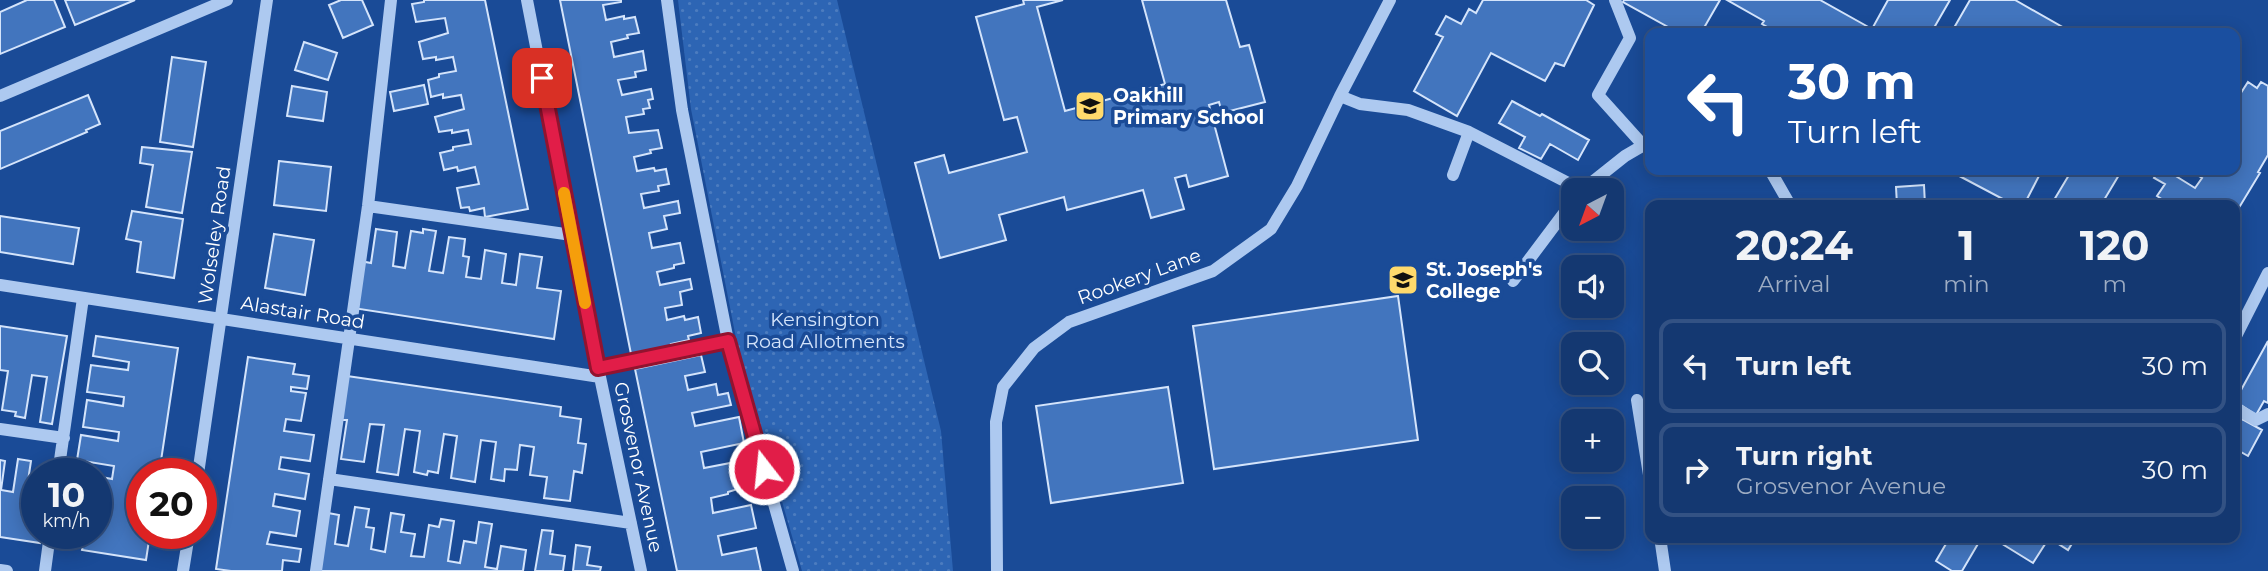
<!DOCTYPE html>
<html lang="en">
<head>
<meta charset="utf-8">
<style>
  :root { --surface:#143871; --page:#214379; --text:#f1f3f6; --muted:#9dacc3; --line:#335284 }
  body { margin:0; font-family:Montserrat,sans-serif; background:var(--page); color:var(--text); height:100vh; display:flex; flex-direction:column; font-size:26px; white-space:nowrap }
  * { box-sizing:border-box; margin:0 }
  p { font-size:23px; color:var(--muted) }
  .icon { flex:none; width:38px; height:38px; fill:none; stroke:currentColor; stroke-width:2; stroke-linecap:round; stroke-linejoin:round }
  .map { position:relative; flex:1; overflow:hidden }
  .sheet { position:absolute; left:1645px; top:200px; width:595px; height:343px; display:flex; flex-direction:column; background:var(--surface); border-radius:14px; box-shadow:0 4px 18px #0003,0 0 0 2px var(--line) }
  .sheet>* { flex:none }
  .banner { position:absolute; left:1645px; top:28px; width:595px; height:147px; border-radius:14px; box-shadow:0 4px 18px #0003,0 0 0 2px var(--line); background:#1a4fa0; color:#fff; overflow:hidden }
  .needle { width:46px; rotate:221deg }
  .fabs { position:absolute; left:1561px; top:178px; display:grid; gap:14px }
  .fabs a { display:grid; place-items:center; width:63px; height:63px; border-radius:14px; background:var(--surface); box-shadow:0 4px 18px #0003,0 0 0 2px var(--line); font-size:35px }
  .speed { position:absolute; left:21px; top:458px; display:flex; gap:14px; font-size:35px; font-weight:700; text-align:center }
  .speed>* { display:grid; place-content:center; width:91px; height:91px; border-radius:50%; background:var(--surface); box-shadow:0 4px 18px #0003,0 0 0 2px var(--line); line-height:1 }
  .speed small { font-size:18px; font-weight:400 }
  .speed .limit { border:10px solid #d22; background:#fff; color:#111 }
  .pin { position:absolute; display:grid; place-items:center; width:60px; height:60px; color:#fff; margin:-30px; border-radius:14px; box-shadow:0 4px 10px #0006 }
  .me { position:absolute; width:77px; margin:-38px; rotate:344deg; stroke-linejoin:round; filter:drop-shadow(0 0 5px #0008) }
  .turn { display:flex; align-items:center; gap:24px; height:147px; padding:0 28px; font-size:32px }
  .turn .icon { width:91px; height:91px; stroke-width:2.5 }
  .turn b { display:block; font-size:49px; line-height:60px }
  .eta { display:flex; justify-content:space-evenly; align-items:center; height:119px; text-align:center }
  .eta b { font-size:42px; font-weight:700; line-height:49px }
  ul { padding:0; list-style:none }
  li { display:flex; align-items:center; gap:21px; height:94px; margin:0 14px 10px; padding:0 14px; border:4px solid var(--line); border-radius:14px }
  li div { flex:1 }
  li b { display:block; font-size:26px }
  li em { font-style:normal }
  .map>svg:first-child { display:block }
  .grass { fill:url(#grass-dots) }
  .building { fill:#4275be; stroke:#d4e4fb; stroke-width:2 }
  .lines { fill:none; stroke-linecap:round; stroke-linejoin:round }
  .minor { stroke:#adc9f0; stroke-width:12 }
  .route-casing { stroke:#92132f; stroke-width:18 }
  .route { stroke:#e11d48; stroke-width:12 }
  .slow { stroke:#f59e0b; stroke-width:12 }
  .labels { text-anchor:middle; stroke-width:7; stroke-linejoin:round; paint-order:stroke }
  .poi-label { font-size:19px; font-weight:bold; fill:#fff; stroke:#1a4b97; text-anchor:start }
  .street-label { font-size:19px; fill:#fff; stroke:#1a4b97 }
  .park-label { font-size:19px; fill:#d4e4fb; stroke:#1a4b97 }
</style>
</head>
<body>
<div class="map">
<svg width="2268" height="571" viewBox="0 0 2268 571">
  <defs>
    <pattern id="grass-dots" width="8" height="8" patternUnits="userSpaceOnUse" patternTransform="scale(1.75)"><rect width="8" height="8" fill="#2d65b4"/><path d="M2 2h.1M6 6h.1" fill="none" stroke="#4c7cbf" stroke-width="1.8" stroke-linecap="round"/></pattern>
  </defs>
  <rect width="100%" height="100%" fill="#1a4b97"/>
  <path class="grass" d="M 678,0 L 837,0 L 941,431 L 953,571 L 802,571 L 738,348 L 691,109 Z"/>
  <path class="building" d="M 27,0 L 54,0 L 65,27 L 0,54 L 0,12 Z
    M 65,0 L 135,0 L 75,25 Z
    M 341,0 L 362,0 L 373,25 L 343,38 L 329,5 Z
    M 424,0 L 485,0 L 528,209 L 485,217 L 484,208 L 470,211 L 469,207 L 461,208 L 457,188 L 479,184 L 475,167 L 458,171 L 457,167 L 444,170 L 440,153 L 453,150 L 453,147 L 471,144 L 468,130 L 452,133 L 452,130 L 439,132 L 435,117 L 464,109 L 461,95 L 443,98 L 443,94 L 431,97 L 428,80 L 439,77 L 439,74 L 456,71 L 453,57 L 436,60 L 436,57 L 423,59 L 419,42 L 448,33 L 445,18 L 416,22 L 412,4 L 424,2 Z
    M 560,0 L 621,0 L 621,2 L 603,5 L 606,20 L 624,16 L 624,19 L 635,17 L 639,33 L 627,35 L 628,38 L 611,42 L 614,57 L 643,51 L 646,70 L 635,72 L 636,77 L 618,80 L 622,95 L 651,89 L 653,99 L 648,100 L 650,108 L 643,109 L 644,114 L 626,117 L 629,133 L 658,130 L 662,148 L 650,150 L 651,153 L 634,157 L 637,171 L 654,168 L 655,171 L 666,169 L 669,184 L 658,186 L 659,191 L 641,194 L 644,208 L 678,201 L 680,213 L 664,216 L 667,229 L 649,233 L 652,248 L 680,243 L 684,263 L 674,265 L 674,268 L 657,272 L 660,285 L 690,279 L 692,289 L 680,292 L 682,305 L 665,308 L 667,320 L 684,316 L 685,320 L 698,317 L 701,333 L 688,336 L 689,340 L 671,344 L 673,351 L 632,359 Z
    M 1023,0 L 1063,0 L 1037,7 L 1065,111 L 1165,84 L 1142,0 L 1226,0 L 1240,47 L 1249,45 L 1265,102 L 1222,113 L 1219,102 L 1209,105 L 1228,176 L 1189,187 L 1186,175 L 1175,178 L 1184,209 L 1151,218 L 1143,190 L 1067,210 L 1064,197 L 999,215 L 1006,240 L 940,258 L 915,163 L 944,155 L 949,173 L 1027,152 L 1017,117 L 1004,120 L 976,17 L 1024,4 Z
    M 1483,0 L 1586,0 L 1594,5 L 1564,66 L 1555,63 L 1545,81 L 1491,53 L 1457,116 L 1414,91 L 1443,37 L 1436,34 L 1446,16 L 1461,24 L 1469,9 L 1476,13 Z
    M 1624,0 L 1720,0 L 1701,33 L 1679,33 L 1623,2 Z
    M 1727,0 L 1820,0 L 1872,29 L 1888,0 L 1950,0 L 1931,33 L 1778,33 L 1762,24 L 1764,21 Z
    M 1970,0 L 2015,0 L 2073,33 L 1951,33 Z
    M 304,42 L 337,53 L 328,80 L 295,70 Z
    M 172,57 L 206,62 L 193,147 L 160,142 Z
    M 2248,82 L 2257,88 L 2261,82 L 2268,86 L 2268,155 L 2258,172 L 2260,173 L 2237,211 L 2235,210 L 2235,205 L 2171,205 L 2157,196 L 2165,184 L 2154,178 L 2159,170 L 2166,170 L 2195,188 L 2202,178 L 2189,170 L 2235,170 L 2235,124 L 2240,115 L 2235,112 L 2235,97 L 2237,99 Z
    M 424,85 L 428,104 L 394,111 L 390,92 Z
    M 292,86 L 327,92 L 323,121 L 287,116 Z
    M 88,95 L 100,124 L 86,130 L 87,132 L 0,169 L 0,131 Z
    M 1512,101 L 1540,116 L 1542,114 L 1589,140 L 1578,160 L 1550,144 L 1541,159 L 1519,148 L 1525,137 L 1499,123 Z
    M 142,147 L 192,152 L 182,213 L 146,207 L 153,165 L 140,163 Z
    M 279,161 L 331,167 L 326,211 L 274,205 Z
    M 1948,170 L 2042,170 L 2024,205 L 2014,205 Z
    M 2072,170 L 2122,170 L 2101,205 L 2051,205 Z
    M 1924,185 L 1925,205 L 1897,205 L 1896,187 Z
    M 132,211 L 183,219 L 174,278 L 137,272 L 141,242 L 126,239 Z
    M 0,216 L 79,228 L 73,264 L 0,252 Z
    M 376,229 L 397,232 L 393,266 L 405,268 L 411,231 L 423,233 L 423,229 L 436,231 L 429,271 L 443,273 L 449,237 L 465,239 L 463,256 L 469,257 L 466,277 L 481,279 L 485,250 L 506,254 L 502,283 L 516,285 L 520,254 L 542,257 L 537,288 L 561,291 L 554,339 L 353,308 L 360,261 L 371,263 Z
    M 274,234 L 314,240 L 305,295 L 265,288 Z
    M 1398,296 L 1418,440 L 1214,469 L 1193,326 Z
    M 0,326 L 67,336 L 52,424 L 40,422 L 47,377 L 32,375 L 25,418 L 15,416 L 16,412 L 2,410 L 8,371 L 0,370 Z
    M 96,336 L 178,348 L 159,474 L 142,474 L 142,534 L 150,534 L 146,560 L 82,550 L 85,534 L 96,534 L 96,513 L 107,514 L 108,504 L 96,502 L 96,476 L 112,479 L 114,466 L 77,460 L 81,435 L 118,441 L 119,432 L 83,427 L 87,400 L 123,406 L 124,397 L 87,392 L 91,365 L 128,370 L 129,362 L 93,356 Z
    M 2268,341 L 2268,403 L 2264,401 L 2256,415 L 2235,401 Z
    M 701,355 L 705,372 L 685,376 L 688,390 L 716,384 L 718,395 L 728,393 L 731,405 L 692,413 L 695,426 L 739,417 L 744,443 L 701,452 L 704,468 L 751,459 L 756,483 L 737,487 L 738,489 L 728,492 L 728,494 L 711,498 L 713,513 L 751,505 L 756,528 L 718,536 L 722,555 L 756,548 L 761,571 L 677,571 L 635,369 Z
    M 248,357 L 295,364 L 293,374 L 309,376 L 307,389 L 291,387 L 291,391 L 306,393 L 301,421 L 286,419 L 284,431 L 314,435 L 310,461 L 281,457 L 279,469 L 309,474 L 305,499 L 275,494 L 273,506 L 300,511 L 296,536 L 270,532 L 267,544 L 301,549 L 299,562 L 283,560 L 282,571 L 231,571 L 216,569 Z
    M 347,376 L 561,407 L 560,416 L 581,419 L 578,443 L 586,444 L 582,473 L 574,471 L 570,501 L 544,498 L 547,477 L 530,475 L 534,447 L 520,445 L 517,470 L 505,469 L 504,481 L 491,479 L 496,442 L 481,440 L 475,482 L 451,478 L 457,436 L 444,434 L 438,473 L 428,471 L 427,475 L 414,472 L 420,431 L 405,429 L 398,475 L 377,472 L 384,425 L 370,424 L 364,462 L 341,459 L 347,420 L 341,420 Z
    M 1168,387 L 1183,483 L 1051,503 L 1036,406 Z
    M 2235,417 L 2241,421 L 2242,419 L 2262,430 L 2248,456 L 2239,451 L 2235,459 Z
    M 18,459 L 31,461 L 26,494 L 37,496 L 37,534 L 41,534 L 40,543 L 0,537 L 0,460 L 5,461 L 1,490 L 13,492 Z
    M 355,507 L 369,509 L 366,527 L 374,528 L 371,549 L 385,552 L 391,513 L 404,515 L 401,532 L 415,534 L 411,556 L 424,557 L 429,525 L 439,527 L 441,519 L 454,521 L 448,561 L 460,563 L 464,541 L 476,543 L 479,522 L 492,524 L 485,567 L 497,569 L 501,546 L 526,550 L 523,571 L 319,571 L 328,513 L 339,515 L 335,544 L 348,546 Z
    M 542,530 L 553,531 L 550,554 L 565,556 L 563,571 L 535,571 Z
    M 1950,537 L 1982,537 L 1962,571 L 1952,571 L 1936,561 Z
    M 1991,537 L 2076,537 L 2068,550 L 2049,538 L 2033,563 Z
    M 576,545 L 590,547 L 587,565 L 601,567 L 600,571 L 573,571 Z"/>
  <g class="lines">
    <path class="minor" d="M 527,0 L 600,377 L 641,571
      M 667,0 L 682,110 L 728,341 L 793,571
      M 1615,0 L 1630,38 L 1598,95 L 1643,145
      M 0,96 L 227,0
      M 1340,96 L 1360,104 L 1408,110 L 1469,132 L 1582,190
      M 1770,170 L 1790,205
      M 1453,175 L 1469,132
      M 1581,191 L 1625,156 L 1649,142
      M 368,206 L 572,235
      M 1513,281 L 1573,201
      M 0,285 L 600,377
      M 2235,338 L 2268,273
      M 598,368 L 728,341
      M 1637,400 L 1650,481
      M 2235,408 L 2256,420 L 2268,414
      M 0,429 L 64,438
      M 58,474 L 83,298
      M 198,474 L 267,0
      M 329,479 L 631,523
      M 1660,537 L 1665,571
      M 0,570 L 7,571
      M 45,571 L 50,534
      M 183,571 L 189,534
      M 316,571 L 368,206 L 391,0
      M 997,571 L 996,422 L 1003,387 L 1034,348 L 1069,322 L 1213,271 L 1271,229 L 1297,186 L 1340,96 L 1390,0"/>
  </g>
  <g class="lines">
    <g class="route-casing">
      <path id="route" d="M 542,78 L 598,368 L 728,341 L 764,469"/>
    </g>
    <use href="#route" class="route"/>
    <path class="slow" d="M 564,193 L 585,303"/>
  </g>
  <defs>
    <g id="school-square" transform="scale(1.575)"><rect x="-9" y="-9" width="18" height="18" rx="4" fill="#ffda6c" stroke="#1a4b97"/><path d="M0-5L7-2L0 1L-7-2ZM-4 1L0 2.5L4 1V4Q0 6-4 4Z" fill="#111"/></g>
  </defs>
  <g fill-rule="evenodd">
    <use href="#school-square" x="1090" y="106"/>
    <use href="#school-square" x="1403" y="280"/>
  </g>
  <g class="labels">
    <g class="poi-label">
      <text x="1113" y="102">Oakhill<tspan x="1113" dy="22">Primary School</tspan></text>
      <text x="1426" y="276">St. Joseph's<tspan x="1426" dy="22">College</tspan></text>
    </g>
    <g class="street-label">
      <text transform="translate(214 235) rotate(-82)" y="7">Wolseley Road</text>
      <text transform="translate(1139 276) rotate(-20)" y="7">Rookery Lane</text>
      <text transform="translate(303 312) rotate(9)" y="7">Alastair Road</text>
      <text transform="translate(639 467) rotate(78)" y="7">Grosvenor Avenue</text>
    </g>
    <g class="park-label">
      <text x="825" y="326">Kensington<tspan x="825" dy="22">Road Allotments</tspan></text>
    </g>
  </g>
</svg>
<div class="fabs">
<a><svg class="needle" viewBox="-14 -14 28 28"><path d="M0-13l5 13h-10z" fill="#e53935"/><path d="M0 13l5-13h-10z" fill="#9dacc3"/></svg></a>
<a><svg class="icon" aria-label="sound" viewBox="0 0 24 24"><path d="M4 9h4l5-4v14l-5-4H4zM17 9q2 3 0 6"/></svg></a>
<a><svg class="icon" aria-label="search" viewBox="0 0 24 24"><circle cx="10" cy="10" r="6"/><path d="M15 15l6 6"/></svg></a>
<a>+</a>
<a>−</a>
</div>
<div class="speed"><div>10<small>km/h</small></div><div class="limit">20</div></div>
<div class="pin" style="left:542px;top:78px;background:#d93025"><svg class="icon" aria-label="arrive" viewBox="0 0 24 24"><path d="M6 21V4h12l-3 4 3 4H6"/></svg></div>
<svg class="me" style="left:764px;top:469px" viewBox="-20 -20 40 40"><circle r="17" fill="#e11d48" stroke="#fff" stroke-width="3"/><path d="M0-11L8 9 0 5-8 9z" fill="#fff"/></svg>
<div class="banner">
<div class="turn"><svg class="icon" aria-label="left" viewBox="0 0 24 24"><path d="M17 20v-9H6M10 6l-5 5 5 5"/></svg><div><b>30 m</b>Turn left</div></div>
</div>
<section class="sheet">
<div class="eta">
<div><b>20:24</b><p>Arrival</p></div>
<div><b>1</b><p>min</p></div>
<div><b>120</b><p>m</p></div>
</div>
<ul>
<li><svg class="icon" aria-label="left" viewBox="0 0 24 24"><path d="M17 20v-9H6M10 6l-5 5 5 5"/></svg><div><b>Turn left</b></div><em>30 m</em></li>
<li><svg class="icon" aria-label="right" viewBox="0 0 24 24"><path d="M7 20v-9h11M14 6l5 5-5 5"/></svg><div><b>Turn right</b><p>Grosvenor Avenue</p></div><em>30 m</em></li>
</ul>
</section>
</div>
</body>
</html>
